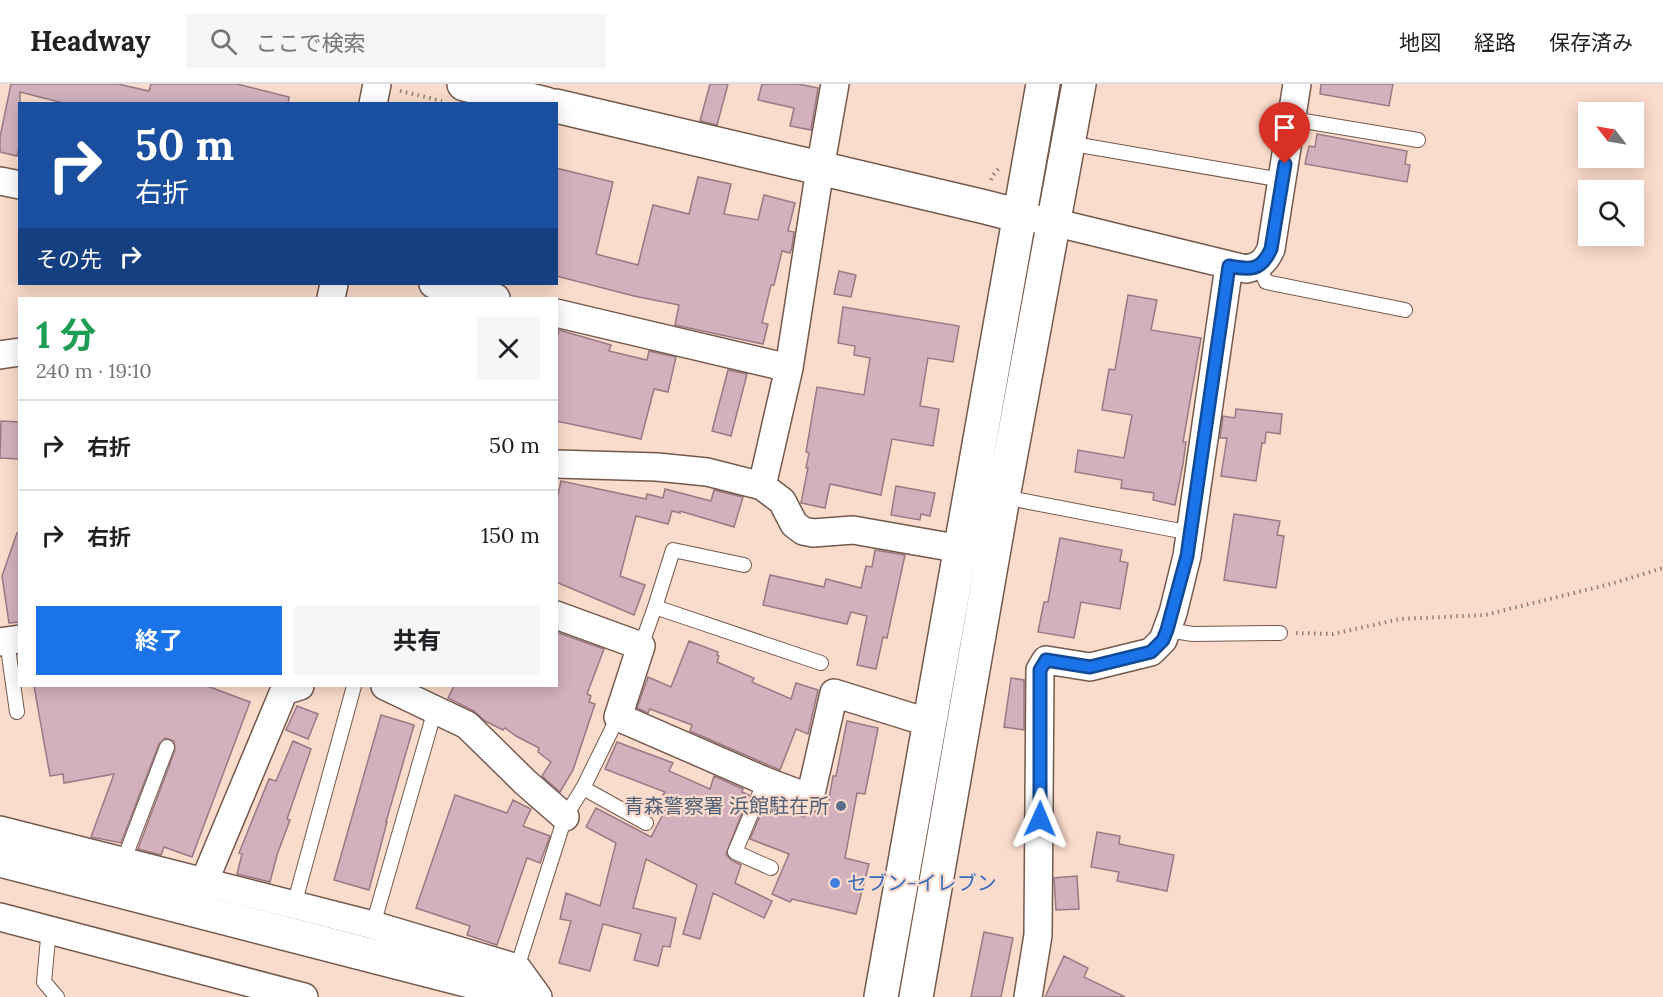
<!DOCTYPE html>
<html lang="ja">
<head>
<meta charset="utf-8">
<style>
  :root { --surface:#fff; --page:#f6f6f6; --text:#202124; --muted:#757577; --line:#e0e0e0; --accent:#1a73e8 }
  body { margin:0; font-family:Lora,"Noto Sans JP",serif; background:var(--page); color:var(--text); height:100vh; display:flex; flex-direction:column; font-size:22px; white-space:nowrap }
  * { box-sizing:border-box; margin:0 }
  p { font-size:20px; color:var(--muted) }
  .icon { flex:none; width:33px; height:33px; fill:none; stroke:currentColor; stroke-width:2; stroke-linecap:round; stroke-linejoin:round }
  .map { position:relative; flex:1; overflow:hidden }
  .side { position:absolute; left:18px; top:213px; width:540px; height:390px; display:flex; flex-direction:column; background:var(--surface); border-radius:0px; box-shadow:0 3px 15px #0003 }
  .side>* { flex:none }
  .top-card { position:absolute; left:18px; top:18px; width:540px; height:183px; border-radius:0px; box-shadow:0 3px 15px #0003; background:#1a4fa0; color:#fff; overflow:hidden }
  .needle { width:39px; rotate:301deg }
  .tools { position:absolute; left:1578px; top:18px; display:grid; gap:12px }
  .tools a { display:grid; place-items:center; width:66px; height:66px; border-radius:0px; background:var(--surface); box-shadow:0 3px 15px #0003; font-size:30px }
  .pin { position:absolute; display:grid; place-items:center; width:51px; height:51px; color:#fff; margin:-62px -26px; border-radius:50% 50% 50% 0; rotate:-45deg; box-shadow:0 0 6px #0007 }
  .pin .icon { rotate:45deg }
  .me { position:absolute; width:66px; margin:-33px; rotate:1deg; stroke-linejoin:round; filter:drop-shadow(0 0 4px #0008) }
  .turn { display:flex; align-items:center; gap:21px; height:126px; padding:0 18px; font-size:27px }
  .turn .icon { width:78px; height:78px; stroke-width:2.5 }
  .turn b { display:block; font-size:42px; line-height:51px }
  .then { display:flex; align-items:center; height:57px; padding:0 18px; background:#0003; gap:12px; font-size:22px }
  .round { display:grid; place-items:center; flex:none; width:63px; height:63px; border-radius:0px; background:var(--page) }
  .summary { display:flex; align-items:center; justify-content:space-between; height:102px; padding:0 18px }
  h1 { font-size:36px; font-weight:700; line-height:45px; color:#1e9e55 }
  .button { display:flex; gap:12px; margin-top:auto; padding:12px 18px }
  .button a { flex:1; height:69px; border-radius:0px; background:var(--accent); color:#fff; font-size:24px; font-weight:700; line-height:69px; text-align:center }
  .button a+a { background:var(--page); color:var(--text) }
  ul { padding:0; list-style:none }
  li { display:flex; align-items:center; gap:18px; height:90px; padding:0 18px; border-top:2px solid var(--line) }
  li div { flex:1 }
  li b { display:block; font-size:22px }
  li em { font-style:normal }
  header { display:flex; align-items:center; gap:36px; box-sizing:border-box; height:84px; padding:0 30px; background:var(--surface); border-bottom:2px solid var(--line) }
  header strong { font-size:28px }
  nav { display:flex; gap:33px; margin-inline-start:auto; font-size:21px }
  .search { width:420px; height:54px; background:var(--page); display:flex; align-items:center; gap:15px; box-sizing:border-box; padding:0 21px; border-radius:0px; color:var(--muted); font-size:22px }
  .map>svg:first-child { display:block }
  .building { fill:#d2b1bc; stroke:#987983; stroke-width:1.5 }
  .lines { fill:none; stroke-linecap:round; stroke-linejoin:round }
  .lane-casing { stroke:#73594b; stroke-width:16 }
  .street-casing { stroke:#73594b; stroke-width:30 }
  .secondary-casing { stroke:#73594b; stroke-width:36 }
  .path { stroke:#937d73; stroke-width:4; stroke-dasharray:1.5 4.5; stroke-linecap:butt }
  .lane { stroke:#fff; stroke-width:14 }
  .street { stroke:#fff; stroke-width:27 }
  .secondary { stroke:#fff; stroke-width:33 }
  .route-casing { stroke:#114b97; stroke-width:15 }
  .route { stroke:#1a73e8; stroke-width:10 }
  .service-dot { fill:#5c6f8a; stroke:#fbdccc; stroke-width:2 }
  .shop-dot { fill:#3f7fe0; stroke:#fbdccc; stroke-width:2 }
  .labels { text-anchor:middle; stroke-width:4.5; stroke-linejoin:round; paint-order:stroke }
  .service-label { font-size:20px; fill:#4e5e75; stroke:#fbdccc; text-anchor:end }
  .shop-label { font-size:20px; fill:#366cbe; stroke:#fbdccc; text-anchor:start }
</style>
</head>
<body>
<header>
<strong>Headway</strong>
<div class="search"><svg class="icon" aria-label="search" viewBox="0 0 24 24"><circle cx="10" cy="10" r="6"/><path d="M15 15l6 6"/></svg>ここで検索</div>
<nav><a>地図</a><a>経路</a><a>保存済み</a></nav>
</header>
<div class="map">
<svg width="1663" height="913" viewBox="0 0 1663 913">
  <rect width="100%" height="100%" fill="#fbdccc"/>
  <path class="building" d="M 11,0 L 118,0 L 149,7 L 151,0 L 237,0 L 289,13 L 288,20 L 67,20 L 20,8 L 20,60 L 17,72 L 0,68 L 0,53 Z
    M 710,0 L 728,0 L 717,41 L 700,37 Z
    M 762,0 L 798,0 L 818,4 L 811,46 L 790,42 L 794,24 L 758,16 Z
    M 1321,0 L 1393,0 L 1389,22 L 1320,10 Z
    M 1317,50 L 1407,67 L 1405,80 L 1410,81 L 1407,98 L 1305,80 L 1309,62 L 1315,63 Z
    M 556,84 L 613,98 L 596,170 L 638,181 L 653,121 L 689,130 L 698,93 L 731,100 L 724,130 L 758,136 L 764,111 L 795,119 L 788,147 L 794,148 L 792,163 L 790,169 L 782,167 L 774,201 L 771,201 L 762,239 L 768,240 L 763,260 L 675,241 L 679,221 L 634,212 L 556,192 Z
    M 839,187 L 856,191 L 851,213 L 834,210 Z
    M 1128,211 L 1157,216 L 1151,246 L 1201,254 L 1183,358 L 1186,358 L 1183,380 L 1175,421 L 1153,416 L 1154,409 L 1121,404 L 1122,396 L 1075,388 L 1078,366 L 1124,374 L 1132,331 L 1102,326 L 1109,285 L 1115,286 Z
    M 843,223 L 959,242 L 953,278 L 928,274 L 920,322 L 939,325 L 933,362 L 892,355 L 881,411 L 830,400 L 825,424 L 801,419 L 808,384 L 806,384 L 809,369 L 806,368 L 817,303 L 864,311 L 870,274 L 854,271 L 855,262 L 838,259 Z
    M 559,246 L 611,261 L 609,267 L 647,276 L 649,267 L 676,273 L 668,308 L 654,305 L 641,355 L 556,337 L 556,256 Z
    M 728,286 L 747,290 L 731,352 L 712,347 Z
    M 1236,325 L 1282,330 L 1280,350 L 1266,348 L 1265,359 L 1262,359 L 1256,397 L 1221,392 L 1227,354 L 1220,354 L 1223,332 L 1235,334 Z
    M 1,337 L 20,338 L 20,375 L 0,374 Z
    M 561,397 L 646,415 L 647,410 L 663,414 L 665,405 L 711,417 L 714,406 L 743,413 L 734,443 L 680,427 L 680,429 L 672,427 L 668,440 L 636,432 L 620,492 L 645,501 L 634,531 L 556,498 L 556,420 Z
    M 896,402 L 935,409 L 930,432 L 921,430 L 920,436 L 891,431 Z
    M 1234,430 L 1280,437 L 1277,451 L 1284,452 L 1276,504 L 1224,496 Z
    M 17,449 L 20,449 L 20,538 L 9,539 L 2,492 Z
    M 1060,454 L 1122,466 L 1120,477 L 1128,479 L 1120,525 L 1081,518 L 1074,554 L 1038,548 L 1044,518 L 1048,518 Z
    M 875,466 L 905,471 L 887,554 L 883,553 L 876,585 L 857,581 L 867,532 L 851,528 L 847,540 L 763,521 L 770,491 L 824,503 L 826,495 L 861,504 L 866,482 L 872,483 Z
    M 556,548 L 604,565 L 587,610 L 591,612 L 589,618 L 595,620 L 573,686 L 560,708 L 542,692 L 551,678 L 538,668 L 539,664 L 516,652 L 505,644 L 503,646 L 485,637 L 474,627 L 448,614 L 454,602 L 556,602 Z
    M 689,557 L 718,568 L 717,571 L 719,572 L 717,578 L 754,594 L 752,598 L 791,615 L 796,599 L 818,606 L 808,650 L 796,645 L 780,686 L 690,647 L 692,641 L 650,625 L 648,629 L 637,624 L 648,593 L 671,603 Z
    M 1011,594 L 1024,596 L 1024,646 L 1004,643 Z
    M 34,602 L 207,602 L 250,618 L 192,773 L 164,763 L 161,771 L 138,765 L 175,666 L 174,657 L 165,654 L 159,660 L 121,759 L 91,753 L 114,690 L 64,699 L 63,690 L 50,692 Z
    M 297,622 L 318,630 L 308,655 L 286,646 Z
    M 381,631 L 414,641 L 386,738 L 387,738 L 369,806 L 334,796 Z
    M 847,637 L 878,644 L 865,710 L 857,709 L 845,774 L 869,780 L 856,830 L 792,815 L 790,818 L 772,810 L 789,770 L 750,755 L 766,718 L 804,733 L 806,729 L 816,728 L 826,731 L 833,692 L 836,692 Z
    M 293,657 L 311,665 L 287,735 L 290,736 L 277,771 L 270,798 L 237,790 L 242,770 L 239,769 L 269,695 L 276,697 Z
    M 617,658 L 673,679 L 669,687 L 710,705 L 714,692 L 743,705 L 742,708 L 749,711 L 726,770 L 731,776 L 741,781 L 735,799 L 772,817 L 764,834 L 713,809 L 700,855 L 683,850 L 697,801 L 646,775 L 633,824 L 676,834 L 670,863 L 663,862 L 658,882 L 634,876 L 641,850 L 603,840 L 590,887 L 559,879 L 571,837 L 560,835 L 566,809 L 600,822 L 616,759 L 586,743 L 596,724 L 651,753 L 671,715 L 663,711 L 665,708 L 605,685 Z
    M 455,711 L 507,729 L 513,716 L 531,725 L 523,742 L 550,752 L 540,779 L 527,774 L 497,861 L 467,851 L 470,842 L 416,824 Z
    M 1097,748 L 1120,752 L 1119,760 L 1174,771 L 1167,807 L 1117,797 L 1119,788 L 1091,783 Z
    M 1077,792 L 1079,825 L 1056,826 L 1054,794 Z
    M 984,848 L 1013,854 L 1001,913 L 971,913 Z
    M 1064,872 L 1088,884 L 1084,893 L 1125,913 L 1045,913 Z"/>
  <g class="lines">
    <g class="lane-casing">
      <path id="lane" d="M 1292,35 L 1418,56
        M 1068,59 L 1282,96
        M 1259,182 L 1266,198 L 1405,226
        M 1003,413 L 1191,449
        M 655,523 L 673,466 L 744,481
        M 1167,546 L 1193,550 L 1280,549
        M 7,557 L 17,628
        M 641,562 L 655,523 L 821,579
        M 765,697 L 735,768 L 771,784
        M 583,704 L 646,739
        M 123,778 L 167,663
        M 294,821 L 354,602
        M 373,841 L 435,626
        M 49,844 L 44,898 L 57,913
        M 517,884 L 565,733 L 583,704 L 618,633"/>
    </g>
    <g class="street-casing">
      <path id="street" d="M 373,20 L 377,0
        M 0,97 L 20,101
        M 1020,132 L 1053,138 L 1246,185 C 1260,182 1265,178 1271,165 L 1297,0
        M 433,200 L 496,214
        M 331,214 L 334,200
        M 556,229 L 789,284
        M 0,271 L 20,268
        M 556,380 L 657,383 L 707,388 L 762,402 L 782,417 L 794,440 L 803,447 L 813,449 L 853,446 L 961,465
        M 762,402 L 789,284 L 820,85 L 835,0
        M 556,531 L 641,562 L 618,633 L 765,697 L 810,714 L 834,609 L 930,639
        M 0,558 L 20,555
        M 385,602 L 467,641 L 525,698 L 565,733
        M 0,746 L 373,841 L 517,884 L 538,913
        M 204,798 L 284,607 L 300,602
        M 0,833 L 304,913
        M 1028,913 L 1038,851 L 1040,586 L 1046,576 L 1090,583 L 1151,568 L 1163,556 L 1173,529 L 1187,472 L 1229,182"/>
    </g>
    <g class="secondary-casing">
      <path id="secondary" d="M 464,0 L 546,20
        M 556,22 L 985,123 L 1020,132
        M 0,776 L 532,913
        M 881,913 L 1043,0
        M 916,913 L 1003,413 L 1079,0"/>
    </g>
    <path class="path" d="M 400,7 L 442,17
      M 991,96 L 992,92 L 1000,83
      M 1296,549 L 1333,550 L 1400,535 L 1485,531 L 1614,499 L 1663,484"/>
    <use href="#lane" class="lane"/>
    <use href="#street" class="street"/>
    <use href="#secondary" class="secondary"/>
  </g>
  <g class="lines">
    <g class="route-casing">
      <path id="route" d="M 1040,735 L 1040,586 L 1046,576 L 1090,583 L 1151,568 L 1163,556 L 1167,546 L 1187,472 L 1229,182 C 1251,186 1261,187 1271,165 L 1285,80"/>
    </g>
    <use href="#route" class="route"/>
  </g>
  <circle class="service-dot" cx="841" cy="722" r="6"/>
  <circle class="shop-dot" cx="835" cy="799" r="6"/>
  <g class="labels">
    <g class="service-label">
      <text x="829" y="729">青森警察署 浜館駐在所</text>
    </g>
    <g class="shop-label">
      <text x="847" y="806">セブン-イレブン</text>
    </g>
  </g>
</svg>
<div class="tools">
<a><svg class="needle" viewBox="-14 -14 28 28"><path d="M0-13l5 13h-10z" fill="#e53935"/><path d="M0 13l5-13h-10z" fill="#757577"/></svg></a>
<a><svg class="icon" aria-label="search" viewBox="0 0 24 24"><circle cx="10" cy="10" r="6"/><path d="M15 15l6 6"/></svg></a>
</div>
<div class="pin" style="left:1285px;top:80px;background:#d93025"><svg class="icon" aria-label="arrive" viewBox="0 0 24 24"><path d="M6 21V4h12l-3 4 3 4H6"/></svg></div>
<svg class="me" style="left:1040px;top:735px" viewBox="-20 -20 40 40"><path d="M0-17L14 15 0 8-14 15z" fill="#1a73e8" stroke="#fff" stroke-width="4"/></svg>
<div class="top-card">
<div class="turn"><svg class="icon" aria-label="right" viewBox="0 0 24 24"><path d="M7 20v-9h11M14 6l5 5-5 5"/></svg><div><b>50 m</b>右折</div></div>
<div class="then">その先<svg class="icon" aria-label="right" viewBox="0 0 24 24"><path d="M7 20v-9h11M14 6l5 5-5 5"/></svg></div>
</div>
<section class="side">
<div class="summary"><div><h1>1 分</h1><p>240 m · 19:10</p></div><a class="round"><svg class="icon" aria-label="close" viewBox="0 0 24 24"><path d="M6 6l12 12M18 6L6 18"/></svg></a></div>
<ul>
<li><svg class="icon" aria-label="right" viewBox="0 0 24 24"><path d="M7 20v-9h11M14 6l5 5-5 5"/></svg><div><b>右折</b></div><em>50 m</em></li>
<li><svg class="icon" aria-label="right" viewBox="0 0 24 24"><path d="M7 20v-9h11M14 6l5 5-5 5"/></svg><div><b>右折</b></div><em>150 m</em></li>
</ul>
<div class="button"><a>終了</a><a>共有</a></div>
</section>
</div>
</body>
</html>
